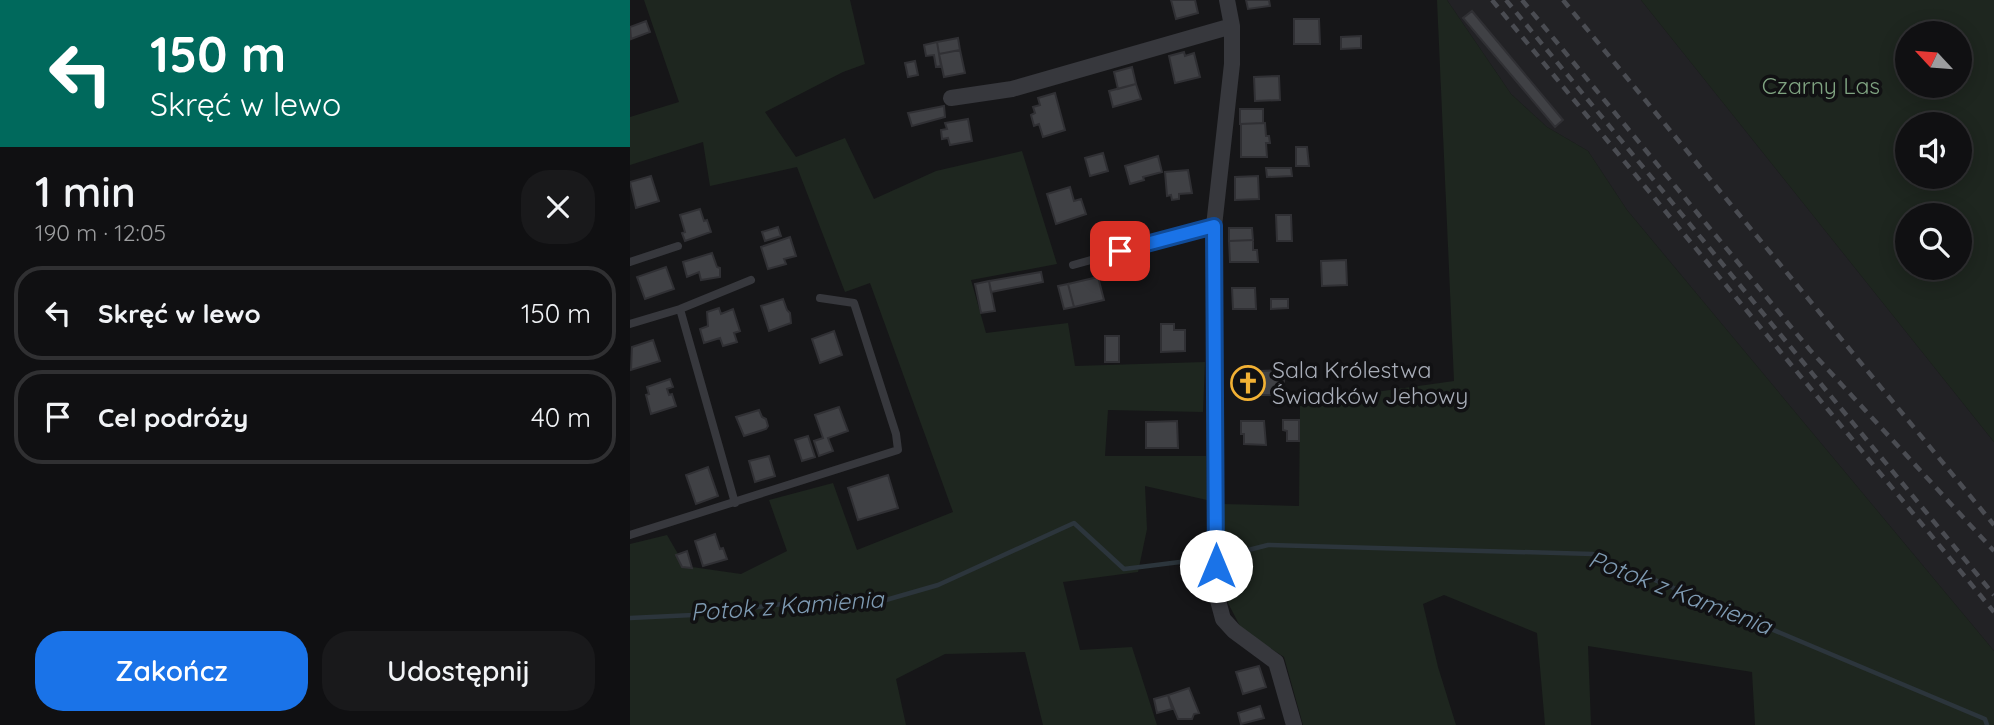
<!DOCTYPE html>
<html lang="pl">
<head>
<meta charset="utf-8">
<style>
  :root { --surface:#101012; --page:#19191b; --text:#f1f3f6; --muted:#9c9d9f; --line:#303032; --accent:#1a73e8 }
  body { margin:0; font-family:Quicksand,sans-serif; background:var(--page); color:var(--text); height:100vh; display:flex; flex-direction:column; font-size:26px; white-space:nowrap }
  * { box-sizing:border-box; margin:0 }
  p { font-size:23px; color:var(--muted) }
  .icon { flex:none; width:38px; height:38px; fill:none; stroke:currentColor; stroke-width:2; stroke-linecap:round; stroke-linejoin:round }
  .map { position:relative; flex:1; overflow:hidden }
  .sheet { display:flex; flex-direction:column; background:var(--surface); width:630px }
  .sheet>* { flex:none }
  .guide { background:#00695c; color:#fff; overflow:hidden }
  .needle { width:46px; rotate:296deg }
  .buttons { position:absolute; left:1265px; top:21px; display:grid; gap:14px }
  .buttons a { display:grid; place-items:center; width:77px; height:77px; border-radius:50%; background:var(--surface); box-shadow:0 4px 18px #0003,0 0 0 2px var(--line); font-size:35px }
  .pin { position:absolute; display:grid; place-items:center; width:60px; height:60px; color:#fff; margin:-30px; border-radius:14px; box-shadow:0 4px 10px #0006 }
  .me { position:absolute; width:77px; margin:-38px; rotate:0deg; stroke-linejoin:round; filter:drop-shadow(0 0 5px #0008) }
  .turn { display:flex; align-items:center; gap:24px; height:147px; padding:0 35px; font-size:32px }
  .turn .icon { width:91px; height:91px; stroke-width:2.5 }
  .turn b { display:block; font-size:49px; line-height:60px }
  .round { display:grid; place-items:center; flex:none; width:74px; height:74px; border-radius:28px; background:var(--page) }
  .summary { display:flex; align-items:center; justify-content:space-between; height:119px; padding:0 35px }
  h1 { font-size:42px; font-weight:600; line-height:52px }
  .cta { display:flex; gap:14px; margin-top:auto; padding:14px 35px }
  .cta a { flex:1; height:80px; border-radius:28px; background:var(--accent); color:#fff; font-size:28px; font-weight:600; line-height:80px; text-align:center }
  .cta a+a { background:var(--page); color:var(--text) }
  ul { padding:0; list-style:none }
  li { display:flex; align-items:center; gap:21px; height:94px; margin:0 14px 10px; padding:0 21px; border:4px solid var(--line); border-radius:28px }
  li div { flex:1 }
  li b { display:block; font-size:26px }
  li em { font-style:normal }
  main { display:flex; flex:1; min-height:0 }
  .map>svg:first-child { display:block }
  .built { fill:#222225 }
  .green { fill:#1e261f; fill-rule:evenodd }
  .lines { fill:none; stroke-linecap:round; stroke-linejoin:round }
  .stream { stroke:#2c353c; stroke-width:4.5 }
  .building { fill:#404145; stroke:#303034; stroke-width:2 }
  .service { stroke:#37383d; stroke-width:8 }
  .minor { stroke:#37383d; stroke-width:16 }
  .rail { stroke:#4a4c52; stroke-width:4.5; stroke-dasharray:9 7; stroke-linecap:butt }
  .route-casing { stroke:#114b97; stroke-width:18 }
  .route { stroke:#1a73e8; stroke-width:12 }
  .labels { text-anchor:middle; stroke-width:7; stroke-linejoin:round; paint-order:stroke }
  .park-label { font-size:23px; fill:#7fa381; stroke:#111113 }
  .poi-label { font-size:23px; fill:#a8adb8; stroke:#111113; text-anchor:start }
  .water-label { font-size:24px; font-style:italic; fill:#7f9bb3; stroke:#111113 }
</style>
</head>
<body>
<main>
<section class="sheet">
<div class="guide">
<div class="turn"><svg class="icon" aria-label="left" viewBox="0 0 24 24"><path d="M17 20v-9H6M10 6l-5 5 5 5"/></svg><div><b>150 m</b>Skręć w lewo</div></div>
</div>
<div class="summary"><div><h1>1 min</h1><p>190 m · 12:05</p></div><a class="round"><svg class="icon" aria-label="close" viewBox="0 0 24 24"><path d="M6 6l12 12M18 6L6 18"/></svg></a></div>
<ul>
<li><svg class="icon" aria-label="left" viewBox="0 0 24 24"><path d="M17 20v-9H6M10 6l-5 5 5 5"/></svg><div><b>Skręć w lewo</b></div><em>150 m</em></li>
<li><svg class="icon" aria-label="arrive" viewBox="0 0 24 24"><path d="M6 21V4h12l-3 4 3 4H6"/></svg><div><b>Cel podróży</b></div><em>40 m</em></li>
</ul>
<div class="cta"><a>Zakończ</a><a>Udostępnij</a></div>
</section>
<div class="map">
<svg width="1364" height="725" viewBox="0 0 1364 725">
  <rect width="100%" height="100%" fill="#161618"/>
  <path class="built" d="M 817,0 L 1011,0 L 1364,442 L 1364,651 L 997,210 L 958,151 L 917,127 L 881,94 Z"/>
  <path class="green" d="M 14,0 L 220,0 L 235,64 L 213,72 L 135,112 L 166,157 L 215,138 L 244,199 L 306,171 L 392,151 L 427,264 L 341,280 L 356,333 L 438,323 L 445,366 L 575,362 L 573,412 L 478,410 L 475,456 L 576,456 L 577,500 L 515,486 L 517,529 L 508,572 L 433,582 L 450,650 L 502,647 L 527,725 L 413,725 L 395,652 L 315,654 L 266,679 L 276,725 L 0,725 L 0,544 L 37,535 L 55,566 L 111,574 L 157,551 L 139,500 L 203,483 L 227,550 L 323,512 L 240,283 L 215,292 L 167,167 L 80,186 L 73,142 L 0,165 L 0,117 L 49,102 Z
    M 807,0 L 817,0 L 881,94 L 917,127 L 958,151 L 997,210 L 1364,651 L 1364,725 L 1125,725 L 1122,672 L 958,646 L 961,725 L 915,725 L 907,633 L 814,595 L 793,604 L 808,667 L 826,725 L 673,725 L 654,657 L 612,630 L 598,603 L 593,504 L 669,506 L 670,406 L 710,397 L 824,381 Z
    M 1011,0 L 1364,0 L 1364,442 ZM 1278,33 L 1330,33 L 1330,86 L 1278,86 ZM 1278,124 L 1330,124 L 1330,177 L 1278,177 ZM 1278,215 L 1330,215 L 1330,268 L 1278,268 Z"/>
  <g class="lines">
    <path class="stream" d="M 595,556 L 638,545 L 963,554 L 1355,719 L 1357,725
      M 0,618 L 63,615 L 219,596 L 227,601 L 242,604 L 308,585 L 444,523 L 494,569 L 574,559"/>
  </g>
  <path class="building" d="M 541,0 L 565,0 L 568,13 L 546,19 Z
    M 616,0 L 639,0 L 640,6 L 618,9 Z
    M 842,11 L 933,120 L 925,127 L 833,18 Z
    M 664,19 L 689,19 L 690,44 L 664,44 Z
    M 16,21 L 20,32 L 1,39 L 0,27 Z
    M 731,36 L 731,48 L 711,49 L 711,37 Z
    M 328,38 L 330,50 L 309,54 L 307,42 Z
    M 307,42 L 311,66 L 306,67 L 304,55 L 296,56 L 294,45 Z
    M 330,50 L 335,73 L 314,77 L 309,54 Z
    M 554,52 L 555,56 L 564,53 L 570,77 L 545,83 L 539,56 Z
    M 285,61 L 288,75 L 278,77 L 275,63 Z
    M 502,67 L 506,84 L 488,89 L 484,72 Z
    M 649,76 L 650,100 L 625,101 L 624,77 Z
    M 506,84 L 511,99 L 483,107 L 479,91 Z
    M 425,93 L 435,130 L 413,137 L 409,124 L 404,126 L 401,115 L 405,113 L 403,107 L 410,105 L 408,98 Z
    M 314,106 L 315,117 L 282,126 L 278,113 Z
    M 610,109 L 633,109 L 633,123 L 610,124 Z
    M 338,119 L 342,141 L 320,145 L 318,138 L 312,139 L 311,130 L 317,129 L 315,123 Z
    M 635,123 L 636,136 L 639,136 L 640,143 L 636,143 L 637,157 L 611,157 L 611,124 Z
    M 666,147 L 677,147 L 679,166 L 666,166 Z
    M 473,153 L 478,171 L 460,176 L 455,158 Z
    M 528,156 L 532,172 L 513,177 L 514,180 L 500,184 L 495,166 Z
    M 636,168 L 661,168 L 662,176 L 637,177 Z
    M 558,170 L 562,193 L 549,194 L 549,199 L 542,200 L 541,195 L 537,196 L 535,172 Z
    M 21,176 L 29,201 L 6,208 L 0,182 Z
    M 628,176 L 629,199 L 605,200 L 605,177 Z
    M 440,187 L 444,201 L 451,199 L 456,214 L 426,224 L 417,194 Z
    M 70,209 L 74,221 L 77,220 L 81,232 L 55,241 L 52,233 L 55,232 L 50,215 Z
    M 646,215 L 661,215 L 662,241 L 647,241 Z
    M 148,227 L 151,236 L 135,241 L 132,232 Z
    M 599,228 L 622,228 L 623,240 L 599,241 Z
    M 160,237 L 166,256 L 154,259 L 156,264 L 138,269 L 131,247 Z
    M 623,240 L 623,250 L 627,250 L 628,262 L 600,262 L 599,241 Z
    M 82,253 L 87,267 L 90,268 L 90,277 L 71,280 L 69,272 L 57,277 L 53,262 Z
    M 716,260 L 717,285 L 692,286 L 691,261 Z
    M 36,267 L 44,289 L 15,299 L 7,277 Z
    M 411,272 L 413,282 L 361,292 L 359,281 Z
    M 468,277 L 474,300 L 444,307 L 438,284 Z
    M 359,281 L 365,311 L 351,313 L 345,284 Z
    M 438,284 L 444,307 L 434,309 L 428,286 Z
    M 602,288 L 625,288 L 626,309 L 603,309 Z
    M 153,299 L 157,310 L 160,313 L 161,323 L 139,331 L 131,306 Z
    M 641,299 L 658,299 L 658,308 L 641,309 Z
    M 89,308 L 91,314 L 103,309 L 110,331 L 104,333 L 107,342 L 93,346 L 90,338 L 74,343 L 70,329 L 78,326 L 77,312 Z
    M 531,324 L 544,324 L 544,330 L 555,330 L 555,351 L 531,352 Z
    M 204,331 L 212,355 L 190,363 L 182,339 Z
    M 475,336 L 489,336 L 489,362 L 475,362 Z
    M 23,340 L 30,361 L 1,370 L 2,347 Z
    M 654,370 L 654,395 L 630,395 L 630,371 Z
    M 630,371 L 630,395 L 607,395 L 607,372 Z
    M 40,379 L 43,387 L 37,389 L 39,395 L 42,394 L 46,406 L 21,414 L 16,395 L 19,394 L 17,387 Z
    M 209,407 L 218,431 L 198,438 L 203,451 L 189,456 L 184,441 L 193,438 L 185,415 Z
    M 129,410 L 132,417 L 136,419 L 138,426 L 136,429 L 114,436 L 106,417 Z
    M 653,420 L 669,420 L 669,441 L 657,441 L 657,431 L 653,430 Z
    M 547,421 L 548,448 L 516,448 L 516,422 Z
    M 611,421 L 634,421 L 636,445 L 614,444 L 614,434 L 611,434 Z
    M 178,436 L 185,457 L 172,461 L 165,440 Z
    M 139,456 L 145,476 L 125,482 L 119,461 Z
    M 78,467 L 88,496 L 66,504 L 56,475 Z
    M 258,475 L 268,508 L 228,520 L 218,488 Z
    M 85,534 L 90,549 L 93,548 L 97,559 L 73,566 L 65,541 Z
    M 57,551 L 62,568 L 52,567 L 46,555 Z
    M 629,666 L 636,687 L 613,694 L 606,672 Z
    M 559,688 L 569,713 L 564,714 L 562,719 L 548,719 L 538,695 Z
    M 538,695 L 542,709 L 527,713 L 524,699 Z
    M 630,706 L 634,718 L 611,724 L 608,713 Z"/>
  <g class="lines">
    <path class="service" d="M 0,262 L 48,246
      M 443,265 L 584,226
      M 50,309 L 105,503
      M 0,324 L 50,309 L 121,280
      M 0,535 L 268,450 L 266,434 L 224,303 L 190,298"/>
    <path class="minor" d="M 597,0 L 602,26 L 602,64 L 584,226 L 586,593 L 593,619 L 604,631 L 646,662 L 664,725
      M 321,98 L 382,89 L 602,26"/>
    <path class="rail" d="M 862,0 L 1364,612
      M 876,0 L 1364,595
      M 892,0 L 1180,350 L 1364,551
      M 933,0 L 1364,525"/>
  </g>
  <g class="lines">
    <g class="route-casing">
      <path id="route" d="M 490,251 L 584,226 L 586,566"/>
    </g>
    <use href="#route" class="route"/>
  </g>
  <defs>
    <g id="church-ring" transform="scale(1.75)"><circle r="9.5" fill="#111113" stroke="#f2b134" stroke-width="1.5"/><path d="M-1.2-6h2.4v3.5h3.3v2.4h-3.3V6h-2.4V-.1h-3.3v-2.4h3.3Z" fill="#f2b134"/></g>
  </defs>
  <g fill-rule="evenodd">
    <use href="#church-ring" x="618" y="383"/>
  </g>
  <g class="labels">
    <g class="park-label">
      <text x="1191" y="94">Czarny Las</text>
    </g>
    <g class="poi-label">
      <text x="642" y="378">Sala Królestwa<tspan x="642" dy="26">Świadków Jehowy</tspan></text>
    </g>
    <g class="water-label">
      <text transform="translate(1050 593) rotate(21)" y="8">Potok z Kamienia</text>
      <text transform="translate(157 606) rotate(-4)" y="8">Potok z Kamienia</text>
    </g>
  </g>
</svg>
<div class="buttons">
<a><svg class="needle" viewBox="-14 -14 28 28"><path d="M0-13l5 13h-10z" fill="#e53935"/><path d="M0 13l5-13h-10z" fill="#9c9d9f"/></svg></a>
<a><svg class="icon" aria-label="sound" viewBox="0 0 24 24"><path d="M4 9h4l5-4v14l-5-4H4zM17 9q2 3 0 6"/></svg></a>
<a><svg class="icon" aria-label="search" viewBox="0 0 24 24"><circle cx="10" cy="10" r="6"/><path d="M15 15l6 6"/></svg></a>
</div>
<div class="pin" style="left:490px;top:251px;background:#d93025"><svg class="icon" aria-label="arrive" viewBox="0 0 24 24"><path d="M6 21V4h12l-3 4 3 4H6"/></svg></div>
<svg class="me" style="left:586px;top:566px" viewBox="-20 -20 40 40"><circle r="19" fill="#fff"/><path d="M0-13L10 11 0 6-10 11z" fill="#1a73e8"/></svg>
</div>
</main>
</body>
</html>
